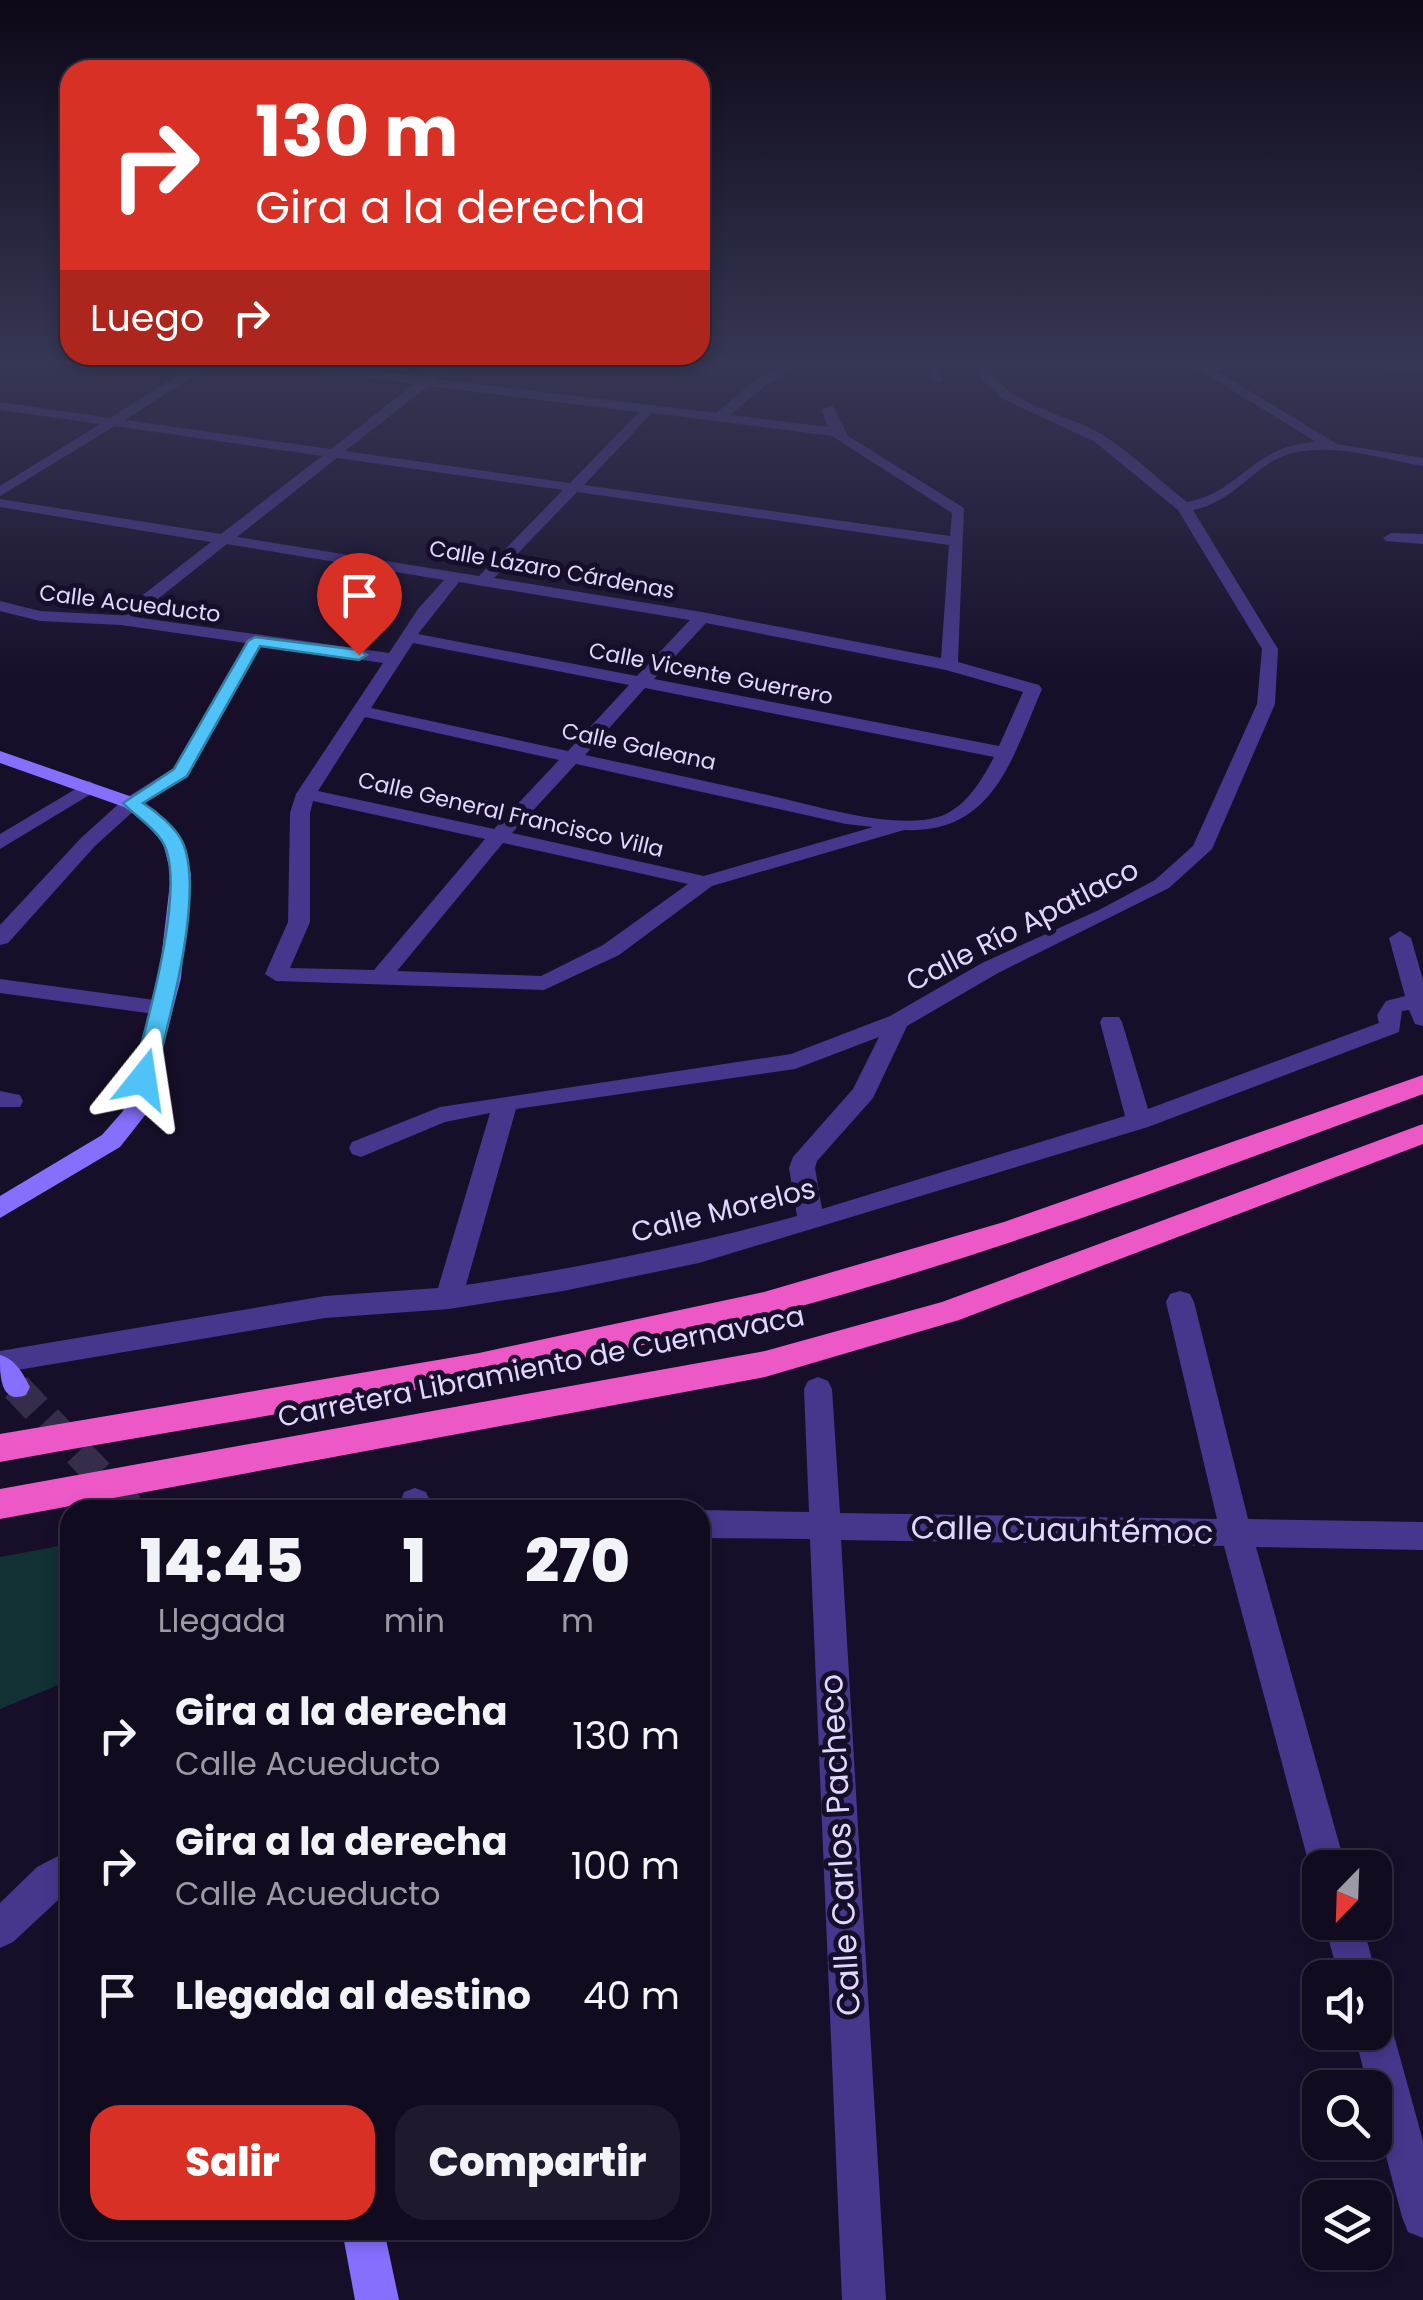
<!DOCTYPE html>
<html lang="es">
<head>
<meta charset="utf-8">
<style>
  :root { --surface:#110b20; --page:#1e192d; --text:#f1f3f6; --muted:#9c9ba5; --line:#302b3e; --accent:#d93025 }
  body { margin:0; font-family:Poppins,sans-serif; background:var(--page); color:var(--text); height:100vh; display:flex; flex-direction:column; font-size:38px; white-space:nowrap }
  * { box-sizing:border-box; margin:0 }
  p { font-size:32px; color:var(--muted) }
  .icon { flex:none; width:55px; height:55px; fill:none; stroke:currentColor; stroke-width:2; stroke-linecap:round; stroke-linejoin:round }
  .map { position:relative; flex:1; overflow:hidden }
  .sheet { position:absolute; left:60px; top:1500px; width:650px; height:740px; display:flex; flex-direction:column; background:var(--surface); border-radius:30px; box-shadow:0 5px 15px #0003,0 0 0 2px var(--line) }
  .sheet>* { flex:none }
  .hud { position:absolute; left:60px; top:60px; width:650px; height:305px; border-radius:30px; box-shadow:0 5px 15px #0003,0 0 0 2px var(--line); background:#d93025; color:#fff; overflow:hidden }
  .needle { width:65px; rotate:203deg }
  .fabs { position:absolute; left:1302px; top:1850px; display:grid; gap:20px }
  .fabs a { display:grid; place-items:center; width:90px; height:90px; border-radius:20px; background:var(--surface); box-shadow:0 5px 15px #0003,0 0 0 2px var(--line); font-size:50px }
  .pin { position:absolute; display:grid; place-items:center; width:85px; height:85px; color:#fff; margin:-102px -42px; border-radius:50% 50% 50% 0; rotate:-45deg; box-shadow:0 0 10px #0007 }
  .pin .icon { rotate:45deg }
  .me { position:absolute; width:110px; margin:-55px; rotate:15deg; stroke-linejoin:round; filter:drop-shadow(0 0 8px #0008) }
  .turn { display:flex; align-items:center; gap:35px; height:210px; padding:0 30px; font-size:45px }
  .turn .icon { width:130px; height:130px; stroke-width:2.5 }
  .turn b { display:block; font-size:70px; line-height:85px }
  .then { display:flex; align-items:center; height:95px; padding:0 30px; background:#0003; gap:20px; font-size:38px }
  .eta { display:flex; justify-content:space-evenly; align-items:center; height:170px; text-align:center }
  .eta b { font-size:60px; font-weight:800; line-height:70px }
  .button { display:flex; gap:20px; margin-top:auto; padding:20px 30px }
  .button a { flex:1; height:115px; border-radius:30px; background:var(--accent); color:#fff; font-size:40px; font-weight:800; line-height:115px; text-align:center }
  .button a+a { background:var(--page); color:var(--text) }
  ul { padding:0; list-style:none }
  li { display:flex; align-items:center; gap:30px; height:130px; padding:0 30px }
  li div { flex:1 }
  li b { display:block; font-size:38px }
  li em { font-style:normal }
  .map>svg:first-child { display:block }
  .green { fill:#113134 }
  .lines { fill:none; stroke-linecap:round; stroke-linejoin:round }
  .secondary-tunnel { stroke:#352d4a; stroke-width:30; stroke-dasharray:30 15; stroke-linecap:butt }
  .service { fill:#46378c; fill-rule:evenodd }
  .minor { fill:#46378c; fill-rule:evenodd }
  .secondary { fill:#866fff; fill-rule:evenodd }
  .trunk { fill:#ec59c6; fill-rule:evenodd }
  .route { fill:#4fc3f7; stroke:#337fa1; stroke-width:2.5 }
  .labels { text-anchor:middle; stroke-width:10; stroke-linejoin:round; paint-order:stroke }
  .far-street-label { font-size:22px; fill:#e2d8ff; stroke:#170f2a }
  .street-label { font-size:28px; fill:#e2d8ff; stroke:#170f2a }
  .near-street-label { font-size:32px; fill:#e2d8ff; stroke:#170f2a }
</style>
</head>
<body>
<div class="map">
<svg width="1423" height="2300" viewBox="0 0 1423 2300">
  <rect width="100%" height="100%" fill="#170f2a"/>
  <path class="green" d="M 70,1544 L 70,1680 L 0,1709 L 0,1557 Z"/>
  <g class="lines">
    <path class="secondary-tunnel" d="M 16,1387 L 133,1510"/>
    <path class="service" d="M 1344,363 L 1423,366 L 1423,370 L 1347,367 Z"/>
    <path class="minor" d="M 198,363 L 213,363 L 125,420 L 331,449 L 414,384 L 269,363 L 309,363 L 423,377 L 441,363 L 455,363 L 436,379 L 716,413 C 741,393 768,363 802,363 L 766,385 L 730,415 L 828,427 L 821,409 L 833,406 L 848,436 L 964,508 L 958,662 L 1039,685 L 1042,689 C 1012,758 994,834 904,830 L 712,886 L 619,955 L 544,990 L 276,981 L 265,974 L 288,922 L 290,813 L 296,794 L 383,663 L 261,645 L 188,776 L 138,807 L 95,846 L 8,943 L 0,945 L 0,925 L 81,838 L 124,799 L 174,768 L 246,643 L 121,625 L 40,621 L 0,611 L 0,601 L 40,611 L 117,615 L 211,542 L 0,507 L 0,499 L 221,534 L 322,456 L 115,426 L 0,496 L 0,486 L 100,424 L 0,410 L 0,402 L 110,418 ZM 428,386 L 639,412 L 570,483 L 345,451 ZM 652,413 L 832,436 L 952,513 L 950,536 L 584,485 ZM 337,458 L 563,490 L 479,576 L 237,537 ZM 577,492 L 949,545 L 941,658 L 702,612 L 494,578 ZM 227,544 L 444,580 L 418,609 L 389,653 L 135,617 ZM 459,582 L 690,620 L 637,676 L 418,634 ZM 706,623 L 946,670 L 1023,692 L 999,746 L 654,679 ZM 413,643 L 629,685 L 568,751 L 371,708 ZM 645,688 L 994,757 C 982,780 965,809 938,817 C 893,830 817,806 772,796 C 709,782 647,768 585,755 ZM 365,717 L 559,760 L 494,829 L 318,791 ZM 576,764 L 846,824 L 873,827 L 704,876 L 512,833 ZM 313,801 L 485,839 L 374,970 L 290,968 L 310,922 L 310,813 ZM 503,843 L 688,884 L 603,945 L 541,976 L 397,971 Z
      M 924,363 L 936,363 L 942,382 L 934,382 Z
      M 976,363 L 988,363 C 1002,407 1072,414 1106,437 C 1135,456 1160,481 1187,502 C 1241,492 1252,445 1316,442 L 1189,363 L 1248,363 L 1215,370 L 1337,444 L 1423,458 L 1423,466 C 1377,458 1314,436 1271,462 C 1243,480 1227,503 1193,510 L 1278,649 L 1275,704 L 1212,849 L 1169,888 L 998,973 L 907,1026 L 873,1098 L 817,1161 L 815,1168 L 822,1209 L 1125,1116 L 1100,1022 L 1103,1017 L 1119,1017 L 1122,1022 L 1148,1109 L 1379,1023 L 1377,1015 L 1386,1001 L 1405,996 L 1389,938 L 1400,931 L 1411,938 L 1423,980 L 1423,1026 L 1415,1024 L 1409,1010 L 1402,1011 L 1399,1032 L 1148,1127 L 699,1263 L 563,1291 L 449,1309 L 325,1318 L 0,1373 L 0,1351 L 325,1296 L 438,1288 L 490,1113 L 445,1122 L 361,1157 L 352,1154 L 349,1148 L 352,1142 L 440,1107 L 791,1054 L 890,1016 L 982,963 L 1099,910 L 1155,880 L 1193,846 L 1257,704 L 1262,649 L 1178,510 L 1095,442 L 1001,398 L 982,379 ZM 879,1037 L 853,1089 L 793,1157 L 789,1168 L 797,1216 C 688,1246 578,1268 466,1285 L 516,1109 L 795,1069 Z
      M 1391,533 L 1423,534 L 1423,544 L 1386,541 L 1383,538 Z
      M 89,781 L 99,787 L 96,791 L 0,849 L 0,834 Z
      M 0,979 L 162,1001 L 173,1008 L 162,1015 L 0,993 Z
      M 0,1091 L 20,1095 L 23,1101 L 20,1107 L 0,1107 Z
      M 1180,1291 L 1190,1294 L 1194,1302 L 1248,1519 L 1423,1522 L 1423,1550 L 1256,1547 L 1346,1868 L 1320,1868 L 1320,1883 L 1310,1868 L 1224,1546 L 841,1540 L 886,2300 L 842,2300 L 810,1539 L 700,1538 L 700,1510 L 809,1512 L 804,1389 L 808,1381 L 818,1377 L 828,1381 L 832,1389 L 840,1513 L 1217,1519 L 1166,1302 L 1170,1294 Z
      M 415,1488 L 426,1492 L 430,1501 L 428,1510 L 398,1510 L 404,1492 Z
      M 70,1850 L 70,1889 L 13,1942 L 0,1948 L 0,1903 L 37,1867 Z
      M 1324,1922 L 1362,1922 L 1377,1978 L 1375,1983 L 1375,1978 L 1339,1978 Z
      M 1375,2013 L 1387,2018 L 1393,2032 L 1423,2141 L 1423,2238 L 1408,2232 L 1402,2217 L 1375,2114 L 1375,2088 L 1368,2088 L 1354,2032 L 1375,2032 Z"/>
    <path class="secondary" d="M 0,751 L 138,799 L 156,811 L 180,838 L 191,874 L 181,978 L 146,1114 L 120,1147 L 0,1218 L 0,1196 L 102,1135 L 123,1111 L 159,978 L 171,874 L 163,843 L 142,819 L 124,807 L 0,763 Z
      M 0,1355 C 15,1359 23,1373 30,1387 L 26,1395 C 0,1405 0,1375 0,1355 Z
      M 342,2230 L 384,2230 L 399,2300 L 355,2300 Z"/>
    <path class="trunk" d="M 1423,1075 L 1423,1094 C 1206,1174 989,1257 764,1316 C 513,1381 255,1415 0,1462 L 0,1434 L 479,1353 L 764,1292 L 1004,1222 Z
      M 1423,1124 L 1423,1144 L 959,1320 L 765,1377 L 0,1519 L 0,1489 L 765,1351 L 942,1302 Z"/>
  </g>
  <linearGradient id="sky" x2="0" y2="1"><stop stop-color="#0d0817"/><stop offset="0.53" stop-color="#363755"/><stop offset="1" stop-color="#363755" stop-opacity="0"/></linearGradient>
  <rect width="1423" height="685" fill="url(#sky)"/>
  <path class="route" d="M 255,637 L 359,650 L 367,655 L 359,660 L 260,646 L 187,776 L 143,803 C 157,812 175,827 182,841 C 206,891 168,1025 154,1079 L 143,1086 L 132,1079 C 145,1030 189,882 162,841 C 152,825 135,816 123,803 L 174,769 L 248,641 Z"/>
  <g class="labels">
    <g class="far-street-label">
      <text transform="translate(552 569) rotate(10)" y="8">Calle Lázaro Cárdenas</text>
      <text transform="translate(130 603) rotate(7)" y="8">Calle Acueducto</text>
      <text transform="translate(711 673) rotate(11)" y="8">Calle Vicente Guerrero</text>
      <text transform="translate(639 746) rotate(12)" y="8">Calle Galeana</text>
      <text transform="translate(511 814) rotate(13)" y="8">Calle General Francisco Villa</text>
    </g>
    <g class="street-label">
      <text transform="translate(1022 925) rotate(-27)" y="10">Calle Río Apatlaco</text>
      <text transform="translate(723 1210) rotate(-14)" y="10">Calle Morelos</text>
      <text transform="translate(541 1366) rotate(-11)" y="10">Carretera Libramiento de Cuernavaca</text>
    </g>
    <g class="near-street-label">
      <text transform="translate(1062 1530) rotate(1)" y="11">Calle Cuauhtémoc</text>
      <text transform="translate(840 1845) rotate(-93)" y="11">Calle Carlos Pacheco</text>
    </g>
  </g>
</svg>
<div class="fabs">
<a><svg class="needle" viewBox="-14 -14 28 28"><path d="M0-13l5 13h-10z" fill="#e53935"/><path d="M0 13l5-13h-10z" fill="#9c9ba5"/></svg></a>
<a><svg class="icon" aria-label="sound" viewBox="0 0 24 24"><path d="M4 9h4l5-4v14l-5-4H4zM17 9q2 3 0 6"/></svg></a>
<a><svg class="icon" aria-label="search" viewBox="0 0 24 24"><circle cx="10" cy="10" r="6"/><path d="M15 15l6 6"/></svg></a>
<a><svg class="icon" aria-label="layers" viewBox="0 0 24 24"><path d="M12 4l9 5-9 5-9-5zM3 14l9 5 9-5"/></svg></a>
</div>
<div class="pin" style="left:359px;top:655px;background:#d93025"><svg class="icon" aria-label="arrive" viewBox="0 0 24 24"><path d="M6 21V4h12l-3 4 3 4H6"/></svg></div>
<svg class="me" style="left:143px;top:1079px" viewBox="-20 -20 40 40"><path d="M0-17L14 15 0 8-14 15z" fill="#4fc3f7" stroke="#fff" stroke-width="4"/></svg>
<div class="hud">
<div class="turn"><svg class="icon" aria-label="right" viewBox="0 0 24 24"><path d="M7 20v-9h11M14 6l5 5-5 5"/></svg><div><b>130 m</b>Gira a la derecha</div></div>
<div class="then">Luego<svg class="icon" aria-label="right" viewBox="0 0 24 24"><path d="M7 20v-9h11M14 6l5 5-5 5"/></svg></div>
</div>
<section class="sheet">
<div class="eta">
<div><b>14:45</b><p>Llegada</p></div>
<div><b>1</b><p>min</p></div>
<div><b>270</b><p>m</p></div>
</div>
<ul>
<li><svg class="icon" aria-label="right" viewBox="0 0 24 24"><path d="M7 20v-9h11M14 6l5 5-5 5"/></svg><div><b>Gira a la derecha</b><p>Calle Acueducto</p></div><em>130 m</em></li>
<li><svg class="icon" aria-label="right" viewBox="0 0 24 24"><path d="M7 20v-9h11M14 6l5 5-5 5"/></svg><div><b>Gira a la derecha</b><p>Calle Acueducto</p></div><em>100 m</em></li>
<li><svg class="icon" aria-label="arrive" viewBox="0 0 24 24"><path d="M6 21V4h12l-3 4 3 4H6"/></svg><div><b>Llegada al destino</b></div><em>40 m</em></li>
</ul>
<div class="button"><a>Salir</a><a>Compartir</a></div>
</section>
</div>
</body>
</html>
